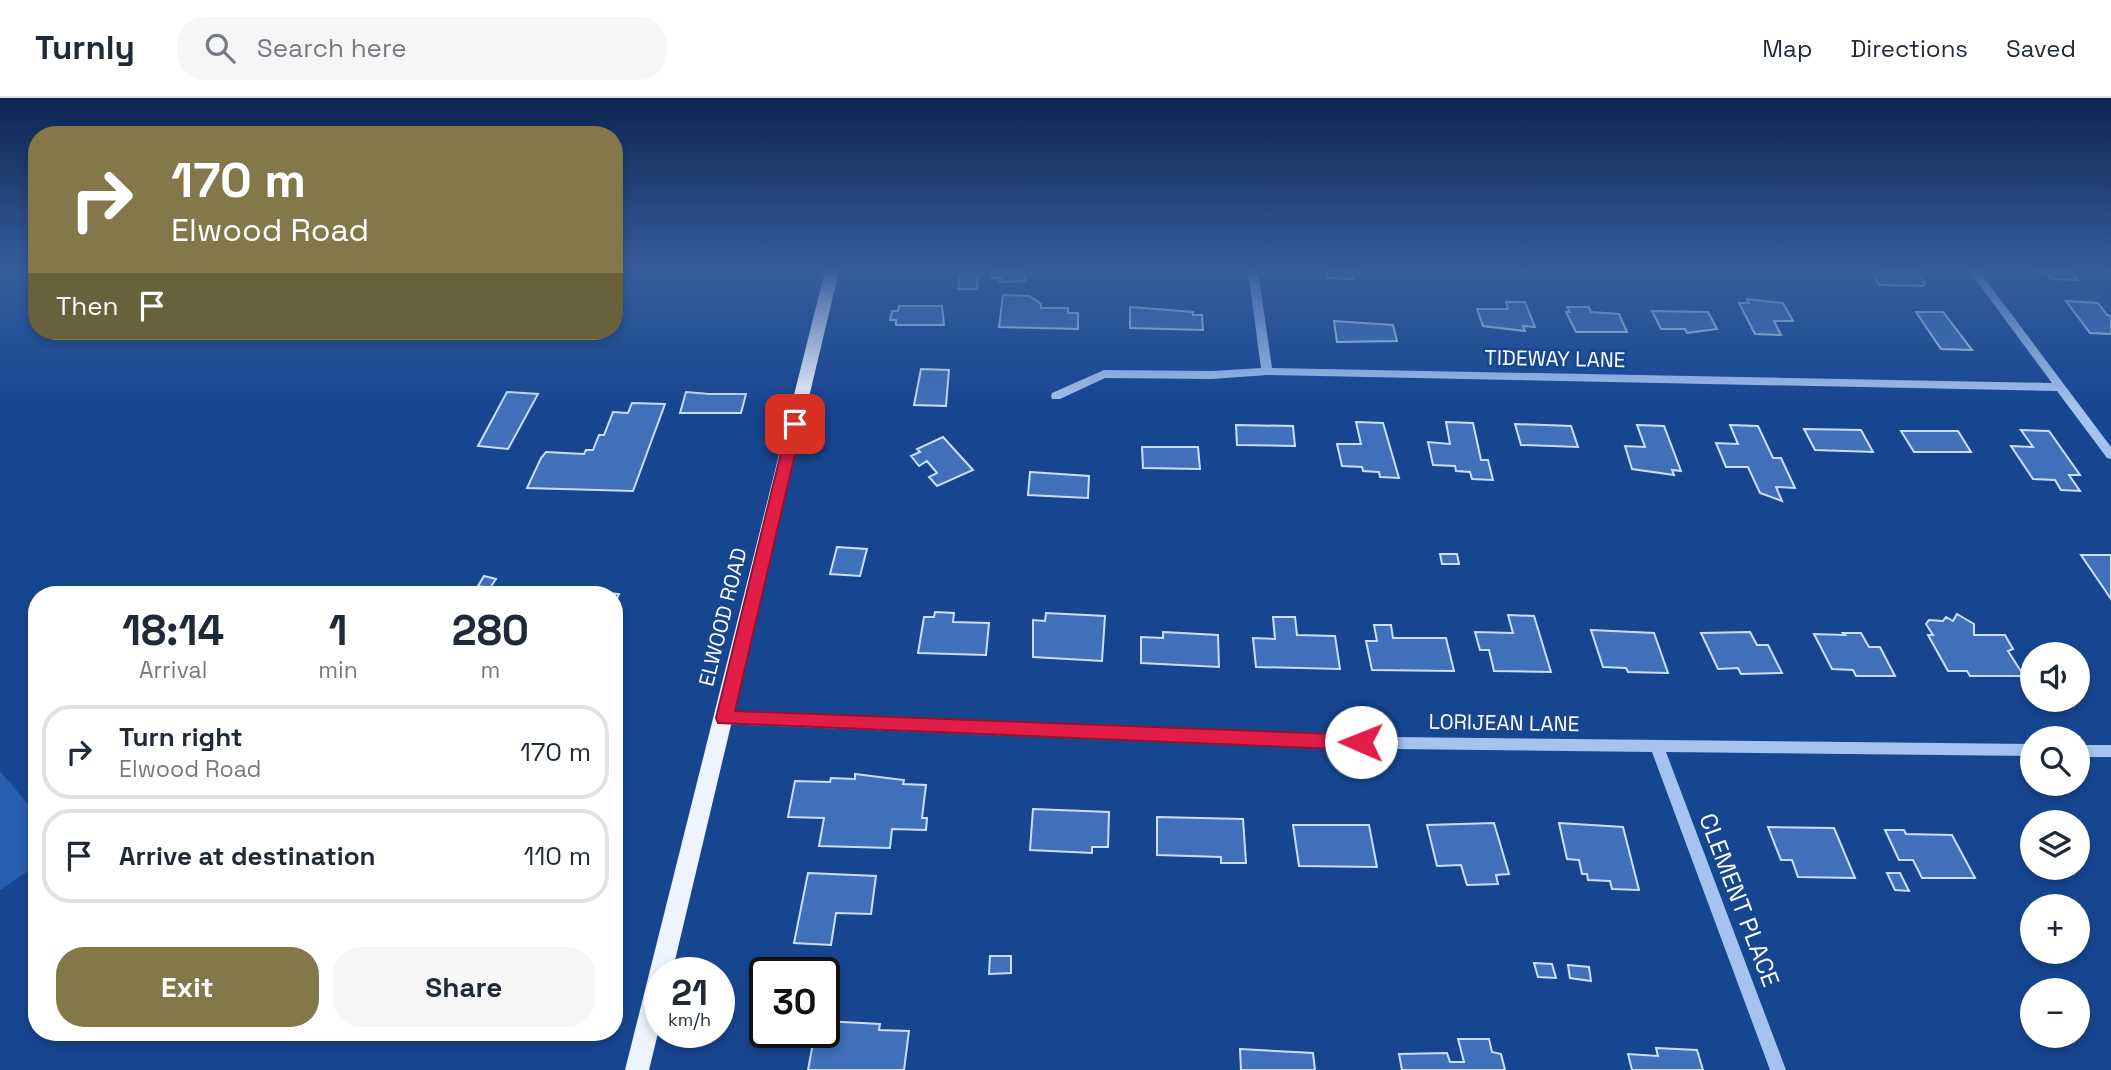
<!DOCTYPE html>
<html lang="en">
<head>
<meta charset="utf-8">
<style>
  :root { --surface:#fff; --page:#f6f6f7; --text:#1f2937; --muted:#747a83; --line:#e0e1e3; --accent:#84784b }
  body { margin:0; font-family:"Space Grotesk",sans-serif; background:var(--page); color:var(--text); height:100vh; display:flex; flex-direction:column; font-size:26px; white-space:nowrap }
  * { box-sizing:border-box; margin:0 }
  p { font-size:23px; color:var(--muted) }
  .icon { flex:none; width:38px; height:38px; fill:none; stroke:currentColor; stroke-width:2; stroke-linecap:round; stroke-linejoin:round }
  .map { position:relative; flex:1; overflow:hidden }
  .details { position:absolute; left:28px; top:488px; width:595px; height:455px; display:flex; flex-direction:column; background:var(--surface); border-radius:28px; box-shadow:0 4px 10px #0003 }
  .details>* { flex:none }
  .banner { position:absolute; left:28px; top:28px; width:595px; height:214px; border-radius:28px; box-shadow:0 4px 10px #0003; background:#84784b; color:#fff; overflow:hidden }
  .fabs { position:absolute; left:2020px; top:544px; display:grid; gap:14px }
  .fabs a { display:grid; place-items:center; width:70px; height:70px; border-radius:50%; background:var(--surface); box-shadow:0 4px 10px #0003; font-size:35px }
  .speed { position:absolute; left:644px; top:859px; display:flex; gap:14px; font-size:35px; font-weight:700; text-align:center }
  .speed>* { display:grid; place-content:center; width:91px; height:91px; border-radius:50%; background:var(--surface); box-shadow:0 4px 10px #0003; line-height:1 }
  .speed small { font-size:18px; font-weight:400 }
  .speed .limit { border:4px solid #111; border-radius:10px; background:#fff; color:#111 }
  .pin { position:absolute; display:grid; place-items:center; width:60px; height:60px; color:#fff; margin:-30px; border-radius:14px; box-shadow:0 4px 10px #0006 }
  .me { position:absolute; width:77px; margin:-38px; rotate:271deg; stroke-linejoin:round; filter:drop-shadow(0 0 5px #0008) }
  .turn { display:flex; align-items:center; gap:24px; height:147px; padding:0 28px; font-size:32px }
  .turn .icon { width:91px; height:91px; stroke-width:2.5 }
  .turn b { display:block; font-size:49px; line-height:60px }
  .then { display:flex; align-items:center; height:66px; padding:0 28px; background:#0003; gap:14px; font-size:26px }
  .eta { display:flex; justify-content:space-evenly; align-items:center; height:119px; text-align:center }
  .eta b { font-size:42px; font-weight:700; line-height:49px }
  .primary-button { display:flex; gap:14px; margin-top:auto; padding:14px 28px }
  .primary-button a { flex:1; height:80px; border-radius:28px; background:var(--accent); color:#fff; font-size:28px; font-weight:700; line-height:80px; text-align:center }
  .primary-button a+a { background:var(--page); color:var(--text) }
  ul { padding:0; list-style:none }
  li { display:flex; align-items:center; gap:21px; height:94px; margin:0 14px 10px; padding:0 14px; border:4px solid var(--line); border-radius:28px }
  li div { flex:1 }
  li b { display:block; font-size:26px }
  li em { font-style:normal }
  header { display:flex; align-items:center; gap:42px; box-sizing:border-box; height:98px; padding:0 35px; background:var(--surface); border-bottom:2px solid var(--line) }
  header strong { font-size:33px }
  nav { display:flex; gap:38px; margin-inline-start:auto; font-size:24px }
  .search { width:490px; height:63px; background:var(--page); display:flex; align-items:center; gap:18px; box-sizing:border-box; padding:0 24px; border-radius:28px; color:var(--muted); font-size:26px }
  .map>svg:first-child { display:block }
  .green { fill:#295faf }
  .building { fill:#3f70b9; stroke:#cbdffb; stroke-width:2 }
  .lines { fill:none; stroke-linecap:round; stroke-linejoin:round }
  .minor { fill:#a4c3f0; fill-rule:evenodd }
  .major { fill:#edf3ff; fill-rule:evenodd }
  .route { fill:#e11d48; stroke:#92132f; stroke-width:2 }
  .labels { text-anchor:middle; stroke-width:5; stroke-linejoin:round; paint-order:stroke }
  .street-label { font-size:21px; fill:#fff; stroke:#174691 }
  .near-street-label { font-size:24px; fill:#fff; stroke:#174691 }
</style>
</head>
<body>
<header>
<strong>Turnly</strong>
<div class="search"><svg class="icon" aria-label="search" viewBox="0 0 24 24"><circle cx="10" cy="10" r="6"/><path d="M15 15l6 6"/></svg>Search here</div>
<nav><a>Map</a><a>Directions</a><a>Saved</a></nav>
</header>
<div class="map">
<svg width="2111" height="972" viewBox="0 0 2111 972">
  <rect width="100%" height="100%" fill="#174691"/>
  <path class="green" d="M 0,673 L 37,717 L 37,767 L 0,792 Z"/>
  <path class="building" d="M 1326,173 L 1352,173 L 1354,181 L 1327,180 Z
    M 1881,173 L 1913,173 L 1925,185 L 1923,188 L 1879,187 L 1872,175 L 1882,175 Z
    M 2044,173 L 2071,173 L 2078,182 L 2051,181 Z
    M 992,174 L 1025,174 L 1025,183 L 1000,184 L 1001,180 L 992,180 Z
    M 960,176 L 978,176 L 977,191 L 958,191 Z
    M 1003,197 L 1029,198 L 1041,206 L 1041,210 L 1068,210 L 1068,215 L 1078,215 L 1078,231 L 999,229 Z
    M 1747,201 L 1783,205 L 1793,223 L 1774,223 L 1781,237 L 1755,236 L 1739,205 L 1749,205 Z
    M 2066,203 L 2098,205 L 2107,217 L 2111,218 L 2111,236 L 2090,235 Z
    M 1506,204 L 1525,204 L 1535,229 L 1523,228 L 1525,233 L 1483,228 L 1477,211 L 1508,211 Z
    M 899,208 L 942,208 L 944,227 L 896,227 L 896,222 L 890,222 L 892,213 L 898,213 Z
    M 1130,209 L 1193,214 L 1193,217 L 1202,217 L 1203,232 L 1130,230 Z
    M 1567,209 L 1589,209 L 1591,214 L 1619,216 L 1627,234 L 1576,234 L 1566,214 L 1570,214 Z
    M 1652,213 L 1708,214 L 1717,231 L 1687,235 L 1685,231 L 1661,231 Z
    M 1916,214 L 1943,214 L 1972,252 L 1941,251 Z
    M 1334,223 L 1393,227 L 1397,243 L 1337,244 Z
    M 921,271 L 949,272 L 946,308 L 914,307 Z
    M 507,294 L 538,296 L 508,351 L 478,348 Z
    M 686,294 L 709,296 L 746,296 L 741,315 L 680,315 Z
    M 632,305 L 665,306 L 633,393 L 527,390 L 541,360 L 546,354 L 584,356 L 586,352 L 593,352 L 599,337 L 604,337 L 613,314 L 628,315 Z
    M 1356,324 L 1383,325 L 1399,380 L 1380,379 L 1379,374 L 1363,373 L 1362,369 L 1342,368 L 1337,346 L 1361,346 Z
    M 1446,324 L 1473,325 L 1481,362 L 1488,362 L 1493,382 L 1472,381 L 1470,374 L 1456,373 L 1455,368 L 1433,367 L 1428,344 L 1450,346 Z
    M 1515,326 L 1571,328 L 1578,349 L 1521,347 Z
    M 1236,327 L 1293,328 L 1295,348 L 1237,347 Z
    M 1637,327 L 1664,328 L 1681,373 L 1672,372 L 1674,377 L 1632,371 L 1625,348 L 1645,349 Z
    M 1730,327 L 1758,328 L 1773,360 L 1781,360 L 1795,390 L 1776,389 L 1782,403 L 1760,395 L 1748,369 L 1726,369 L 1716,345 L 1738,346 Z
    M 1804,331 L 1861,332 L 1873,354 L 1815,352 Z
    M 2021,332 L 2049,333 L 2080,377 L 2069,377 L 2080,393 L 2061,392 L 2055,382 L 2033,381 L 2011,348 L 2033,349 Z
    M 1901,333 L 1958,333 L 1971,354 L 1914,354 Z
    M 943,339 L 973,372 L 937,388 L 929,379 L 937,375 L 927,363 L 919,368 L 911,358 L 920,354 L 917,351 Z
    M 1142,349 L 1198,349 L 1200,371 L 1143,370 Z
    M 1030,374 L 1089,378 L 1088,400 L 1028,397 Z
    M 837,449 L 867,451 L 860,478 L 830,476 Z
    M 1440,456 L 1457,456 L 1459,466 L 1442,466 Z
    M 2081,457 L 2111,457 L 2111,501 Z
    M 484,478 L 496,481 L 490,490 L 478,488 Z
    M 573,491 L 619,496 L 614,506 L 614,497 L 566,497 Z
    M 935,514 L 954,515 L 953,524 L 989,525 L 986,557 L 918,555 L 924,519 L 934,519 Z
    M 1046,515 L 1105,518 L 1102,563 L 1033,559 L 1033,522 L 1045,523 Z
    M 1957,516 L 1974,526 L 1974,537 L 2005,537 L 2013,551 L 2008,553 L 2024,578 L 1970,578 L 1967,573 L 1948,573 L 1928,537 L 1933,537 L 1926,526 L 1929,522 L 1943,523 L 1946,519 L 1953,523 Z
    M 1508,517 L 1534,518 L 1551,574 L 1494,573 L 1489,552 L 1480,552 L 1475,534 L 1513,535 Z
    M 1273,519 L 1295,519 L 1297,537 L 1335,538 L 1340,571 L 1256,569 L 1253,540 L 1275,541 Z
    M 1374,527 L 1391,527 L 1393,540 L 1446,540 L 1454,573 L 1372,572 L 1366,543 L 1377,543 Z
    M 1591,532 L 1654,535 L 1668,575 L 1628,574 L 1626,570 L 1603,569 Z
    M 1163,534 L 1218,537 L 1219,569 L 1141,565 L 1141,539 L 1163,540 Z
    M 1750,534 L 1757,547 L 1768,547 L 1782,575 L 1741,576 L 1738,570 L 1718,571 L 1701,535 Z
    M 1843,535 L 1861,535 L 1869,549 L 1880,549 L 1895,578 L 1856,578 L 1853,572 L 1832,571 L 1814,536 L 1845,537 Z
    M 855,676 L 904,682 L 903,686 L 926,687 L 922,720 L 927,720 L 926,732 L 892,731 L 890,750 L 819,748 L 824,720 L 788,719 L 795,683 L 830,684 L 831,680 L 855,681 Z
    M 1033,711 L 1109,714 L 1108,749 L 1092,749 L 1092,755 L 1030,752 Z
    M 1157,719 L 1243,721 L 1246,765 L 1221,765 L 1221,759 L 1157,757 Z
    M 1494,725 L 1509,776 L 1496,777 L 1498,786 L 1467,787 L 1461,767 L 1437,768 L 1427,727 Z
    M 1559,725 L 1623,729 L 1639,792 L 1612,791 L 1610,783 L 1588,782 L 1587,776 L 1582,776 L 1579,762 L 1567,761 Z
    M 1293,727 L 1369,727 L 1377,769 L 1299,768 Z
    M 1768,729 L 1834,730 L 1855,780 L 1798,779 L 1792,762 L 1781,762 Z
    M 1885,732 L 1904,732 L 1906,736 L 1952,737 L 1975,780 L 1922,780 L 1913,762 L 1899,762 Z
    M 808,775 L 876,778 L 871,816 L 836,815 L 831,847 L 794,845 Z
    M 1887,775 L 1900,775 L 1909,793 L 1895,792 Z
    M 990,858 L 1011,858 L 1011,875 L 989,876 Z
    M 1534,865 L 1552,866 L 1556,880 L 1538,879 Z
    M 1568,867 L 1589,869 L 1591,883 L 1570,880 Z
    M 824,923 L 880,926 L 879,932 L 909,933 L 904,972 L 808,972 L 813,945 L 818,945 L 820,934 L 824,934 Z
    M 1458,941 L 1489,941 L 1492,954 L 1501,956 L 1505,972 L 1402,972 L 1399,956 L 1447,955 L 1450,964 L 1464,964 Z
    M 1656,950 L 1697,952 L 1703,972 L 1632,972 L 1628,956 L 1658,958 Z
    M 1240,951 L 1313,955 L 1315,972 L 1241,972 Z"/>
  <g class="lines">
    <path class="minor" d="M 1248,173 L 1258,173 L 1272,270 L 2052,285 L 1969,173 L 1979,173 L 2111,349 L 2111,361 L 2107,360 L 2057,293 L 1267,277 L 1212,281 L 1105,280 L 1060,301 L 1052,301 L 1051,298 L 1052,295 L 1104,272 L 1212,273 L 1261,270 Z
      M 724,614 L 1307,638 L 2032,646 L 2032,658 L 1666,654 L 1786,972 L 1770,972 L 1652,654 L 1307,650 L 724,626 L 719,624 L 717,620 L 719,616 Z
      M 2077,647 L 2111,647 L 2111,659 L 2077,659 Z"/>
    <path class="major" d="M 825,173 L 839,173 L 672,875 L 660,875 L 660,927 L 649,972 L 625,972 Z"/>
  </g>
  <linearGradient id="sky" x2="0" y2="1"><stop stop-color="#0d2650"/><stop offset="0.56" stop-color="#365d9d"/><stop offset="1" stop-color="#365d9d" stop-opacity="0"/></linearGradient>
  <rect width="2111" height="309" fill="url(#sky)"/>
  <path class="route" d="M 795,321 L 802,326 L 735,613 L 1361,637 L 1367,639 L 1370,644 L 1367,650 L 1361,652 L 718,625 L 716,620 L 788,326 Z"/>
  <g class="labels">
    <g class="street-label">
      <text transform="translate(1555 261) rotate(1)" y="7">TIDEWAY LANE</text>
      <text transform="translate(723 519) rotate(-76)" y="7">ELWOOD ROAD</text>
      <text transform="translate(1504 625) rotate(1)" y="7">LORIJEAN LANE</text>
    </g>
    <g class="near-street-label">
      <text transform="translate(1739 802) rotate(69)" y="8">CLEMENT PLACE</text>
    </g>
  </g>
</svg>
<div class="fabs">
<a><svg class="icon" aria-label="sound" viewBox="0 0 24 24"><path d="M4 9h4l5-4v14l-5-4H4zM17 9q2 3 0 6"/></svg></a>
<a><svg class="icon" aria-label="search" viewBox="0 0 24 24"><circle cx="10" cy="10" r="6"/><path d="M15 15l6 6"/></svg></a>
<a><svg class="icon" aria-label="layers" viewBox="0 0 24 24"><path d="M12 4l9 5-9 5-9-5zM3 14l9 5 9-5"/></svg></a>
<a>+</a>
<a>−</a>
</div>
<div class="speed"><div>21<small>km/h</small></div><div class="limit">30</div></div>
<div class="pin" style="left:795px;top:326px;background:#d93025"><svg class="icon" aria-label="arrive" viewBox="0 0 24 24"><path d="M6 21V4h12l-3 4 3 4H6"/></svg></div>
<svg class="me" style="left:1361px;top:644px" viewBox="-20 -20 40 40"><circle r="19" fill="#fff"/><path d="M0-13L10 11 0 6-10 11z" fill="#e11d48"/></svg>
<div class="banner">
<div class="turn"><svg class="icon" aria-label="right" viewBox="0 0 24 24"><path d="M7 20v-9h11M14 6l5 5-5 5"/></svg><div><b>170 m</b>Elwood Road</div></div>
<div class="then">Then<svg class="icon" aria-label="arrive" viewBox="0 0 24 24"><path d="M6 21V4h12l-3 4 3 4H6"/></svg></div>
</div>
<section class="details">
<div class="eta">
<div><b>18:14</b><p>Arrival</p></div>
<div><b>1</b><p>min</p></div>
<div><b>280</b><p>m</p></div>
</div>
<ul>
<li><svg class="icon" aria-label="right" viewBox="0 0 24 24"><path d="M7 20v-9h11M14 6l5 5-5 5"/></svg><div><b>Turn right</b><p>Elwood Road</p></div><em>170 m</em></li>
<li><svg class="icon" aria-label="arrive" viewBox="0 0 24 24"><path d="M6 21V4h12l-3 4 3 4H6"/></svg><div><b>Arrive at destination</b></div><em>110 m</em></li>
</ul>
<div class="primary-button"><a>Exit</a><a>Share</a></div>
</section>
</div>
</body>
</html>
